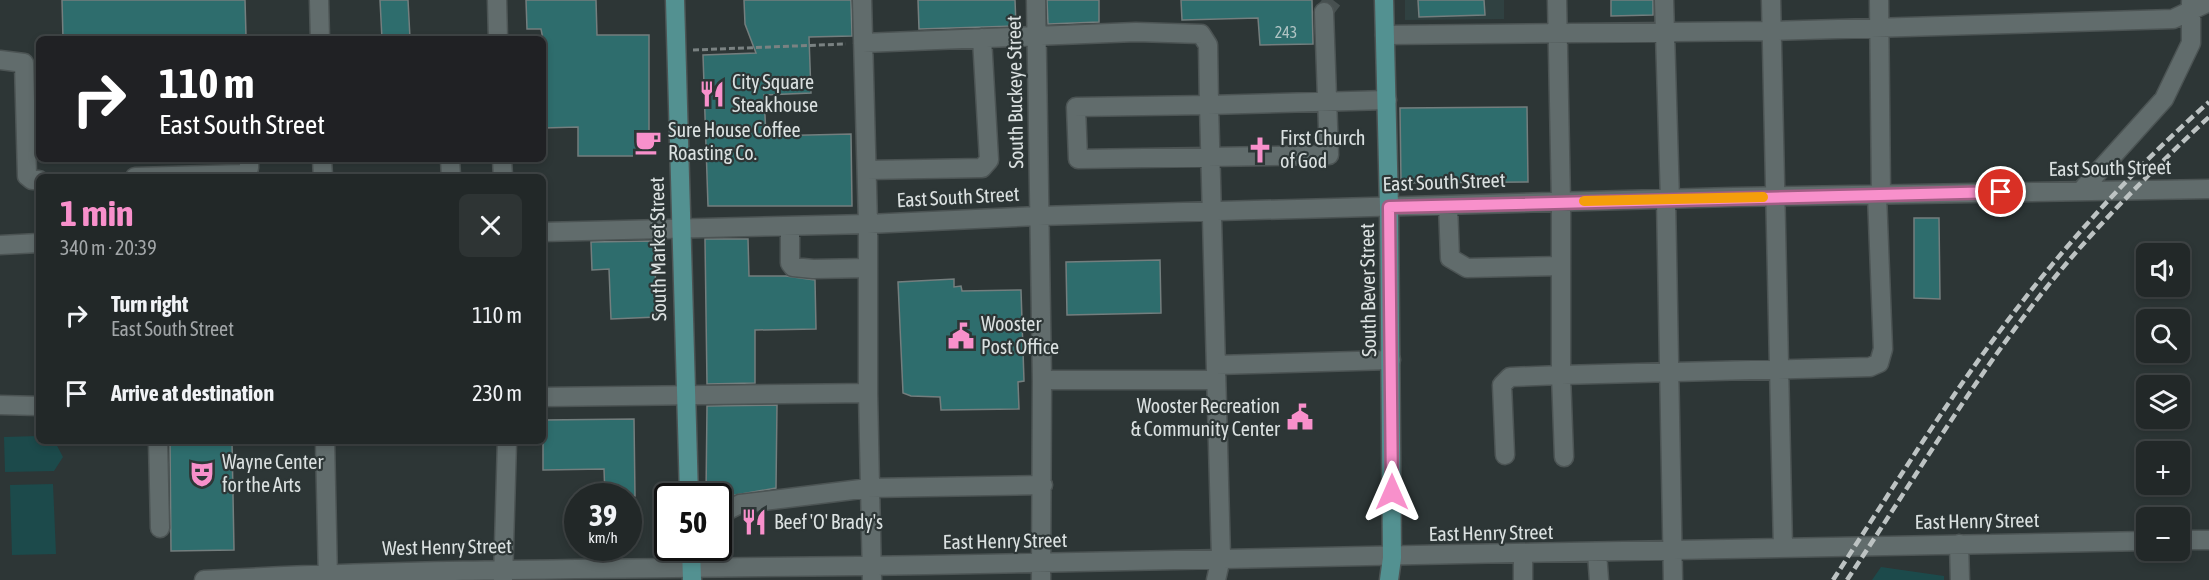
<!DOCTYPE html>
<html lang="en">
<head>
<meta charset="utf-8">
<style>
  :root { --surface:#222828; --page:#2e3434; --text:#f1f3f6; --muted:#a2a6a8; --line:#3f4445; --accent:#f890cb }
  body { margin:0; font-family:"Asap Condensed",sans-serif; background:var(--page); color:var(--text); height:100vh; display:flex; flex-direction:column; font-size:22px; white-space:nowrap }
  * { box-sizing:border-box; margin:0 }
  p { font-size:20px; color:var(--muted) }
  .icon { flex:none; width:33px; height:33px; fill:none; stroke:currentColor; stroke-width:2; stroke-linecap:round; stroke-linejoin:round }
  .map { position:relative; flex:1; overflow:hidden }
  .panel { position:absolute; left:36px; top:174px; width:510px; height:270px; display:flex; flex-direction:column; background:var(--surface); border-radius:9px; box-shadow:0 3px 9px #0003,0 0 0 2px var(--line) }
  .panel>* { flex:none }
  .hud { position:absolute; left:36px; top:36px; width:510px; height:126px; border-radius:9px; box-shadow:0 3px 9px #0003,0 0 0 2px var(--line); background:#202124; color:#fff; overflow:hidden }
  .controls { position:absolute; left:2136px; top:243px; display:grid; gap:12px }
  .controls a { display:grid; place-items:center; width:54px; height:54px; border-radius:9px; background:var(--surface); box-shadow:0 3px 9px #0003,0 0 0 2px var(--line); font-size:30px }
  .speed { position:absolute; left:564px; top:483px; display:flex; gap:12px; font-size:30px; font-weight:700; text-align:center }
  .speed>* { display:grid; place-content:center; width:78px; height:78px; border-radius:50%; background:var(--surface); box-shadow:0 3px 9px #0003,0 0 0 2px var(--line); line-height:1 }
  .speed small { font-size:15px; font-weight:400 }
  .speed .limit { border:3px solid #111; border-radius:9px; background:#fff; color:#111 }
  .pin { position:absolute; display:grid; place-items:center; width:51px; height:51px; color:#fff; margin:-26px; border:3px solid #fff; border-radius:50%; box-shadow:0 2px 6px #0007 }
  .me { position:absolute; width:66px; margin:-33px; rotate:0deg; stroke-linejoin:round; filter:drop-shadow(0 0 4px #0008) }
  .turn { display:flex; align-items:center; gap:21px; height:126px; padding:0 24px; font-size:27px }
  .turn .icon { width:78px; height:78px; stroke-width:2.5 }
  .turn b { display:block; font-size:42px; line-height:51px }
  .round { display:grid; place-items:center; flex:none; width:63px; height:63px; border-radius:9px; background:var(--page) }
  .head { display:flex; align-items:center; justify-content:space-between; height:102px; padding:0 24px }
  h1 { font-size:36px; font-weight:700; line-height:45px; color:var(--accent) }
  ul { padding:0; list-style:none }
  li { display:flex; align-items:center; gap:18px; height:78px; padding:0 24px }
  li div { flex:1 }
  li b { display:block; font-size:22px }
  li em { font-style:normal }
  .map>svg:first-child { display:block }
  .built { fill:#304141 }
  .green { fill:#1c4a4b }
  .building { fill:#2e6d6d; stroke:#747e7e; stroke-width:1.5 }
  .lines { fill:none; stroke-linecap:round; stroke-linejoin:round }
  .minor-tunnel { stroke:#475050; stroke-width:18; stroke-dasharray:18 9; stroke-linecap:butt }
  .minor-casing { stroke:#4c5454; stroke-width:21 }
  .major-casing { stroke:#4c5454; stroke-width:21 }
  .path { stroke:#7a8282; stroke-width:3; stroke-dasharray:6 3; stroke-linecap:butt }
  .minor { stroke:#616c6c; stroke-width:18 }
  .major { stroke:#539191; stroke-width:18 }
  .rail { stroke:#bdc3c3; stroke-width:4.5; stroke-dasharray:9 4.5; stroke-linecap:butt }
  .route-casing { stroke:#a15e84; stroke-width:15 }
  .route { stroke:#f890cb; stroke-width:10 }
  .slow { stroke:#f59e0b; stroke-width:10 }
  .labels { text-anchor:middle; stroke-width:4.5; stroke-linejoin:round; paint-order:stroke }
  .number-label { font-size:16px; fill:#b0c4c4 }
  .poi-label { font-size:20px; fill:#dbe1e1; stroke:#2d3636; text-anchor:start }
  .street-label { font-size:20px; fill:#dbe1e1; stroke:#2d3636 }
</style>
</head>
<body>
<div class="map">
<svg width="2209" height="580" viewBox="0 0 2209 580">
  <rect width="100%" height="100%" fill="#2d3636"/>
  <path class="built" d="M 1405,0 L 1504,0 L 1504,19 L 1405,20 Z"/>
  <path class="green" d="M 39,436 L 41,443 L 55,442 L 63,457 L 54,471 L 5,472 L 4,437 Z
    M 53,484 L 56,554 L 12,555 L 10,485 Z
    M 1881,567 L 1944,576 L 1944,580 L 1872,580 Z"/>
  <path class="building" d="M 62,0 L 245,0 L 246,36 L 226,37 L 226,39 L 63,39 Z
    M 380,0 L 408,0 L 410,38 L 382,39 Z
    M 526,0 L 596,0 L 597,35 L 649,35 L 649,156 L 578,156 L 578,127 L 543,128 L 543,39 L 541,29 L 527,29 Z
    M 744,0 L 851,0 L 852,36 L 809,37 L 811,93 L 764,95 L 766,136 L 851,134 L 852,206 L 708,206 L 703,55 L 756,53 L 745,24 Z
    M 918,0 L 1015,0 L 1016,26 L 919,29 Z
    M 1047,0 L 1099,0 L 1099,22 L 1048,24 Z
    M 1181,0 L 1312,0 L 1313,44 L 1260,45 L 1258,18 L 1182,20 Z
    M 1418,0 L 1484,0 L 1485,15 L 1419,17 Z
    M 1611,0 L 1653,0 L 1653,15 L 1611,16 Z
    M 1527,107 L 1528,182 L 1401,183 L 1400,108 Z
    M 1914,218 L 1939,218 L 1940,299 L 1914,298 Z
    M 705,239 L 748,239 L 749,276 L 786,276 L 815,280 L 816,329 L 755,330 L 755,383 L 707,384 Z
    M 654,241 L 657,317 L 611,319 L 609,269 L 592,270 L 591,242 Z
    M 1160,260 L 1161,313 L 1067,315 L 1066,262 Z
    M 954,279 L 954,287 L 961,286 L 962,291 L 1021,290 L 1024,381 L 1018,382 L 1019,409 L 941,410 L 940,397 L 911,396 L 903,393 L 898,282 Z
    M 777,405 L 776,488 L 730,496 L 706,496 L 707,406 Z
    M 634,419 L 635,496 L 605,496 L 604,469 L 543,470 L 543,420 Z
    M 170,441 L 232,441 L 234,550 L 171,551 Z"/>
  <g class="lines">
    <path class="minor-tunnel" d="M 1324,12 L 1333,0"/>
    <g class="minor-casing">
      <path id="minor" d="M 319,0 L 320,39
        M 497,0 L 498,39
        M 862,0 L 868,224 L 868,393 L 872,580
        M 1036,0 L 1042,380 L 1041,580
        M 1557,0 L 1561,202 L 1561,375 L 1870,367 L 1879,363 L 1883,349 L 1877,195
        M 1664,0 L 1670,200
        M 1771,0 L 1783,548
        M 1879,0 L 1881,195
        M 1385,35 L 1772,31 L 2173,19 L 2209,2
        M 863,43 L 1136,32 L 1201,34 L 1208,45 L 1209,105 L 1076,107 L 1078,159 L 1329,155 L 1324,12
        M 0,60 L 24,63 L 27,176 L 32,180 L 39,180
        M 322,159 L 323,177
        M 450,159 L 451,177
        M 502,159 L 503,177
        M 867,170 L 982,168 L 989,160 L 982,38
        M 135,177 L 244,174 L 249,168 L 249,159
        M 2081,191 L 2164,99 L 2191,43 L 2191,2
        M 1666,199 L 1673,580
        M 1448,205 L 1450,258 L 1467,268 L 1561,266
        M 790,226 L 790,263 L 793,267 L 813,269 L 868,268
        M 543,232 L 868,224 L 1039,216 L 1733,197 L 2209,189
        M 0,245 L 39,243
        M 1216,365 L 1391,360
        M 1042,380 L 1216,380
        M 543,397 L 868,393
        M 0,405 L 39,406
        M 158,441 L 160,528
        M 325,441 L 328,580
        M 1505,455 L 1502,385 L 1510,377 L 1561,375 L 1564,457
        M 718,515 L 740,504 L 869,488 L 1043,485
        M 2180,540 L 2209,540
        M 1959,544 L 1960,580
        M 1597,553 L 1599,580
        M 1523,555 L 1523,580
        M 204,580 C 445,567 686,569 927,565 C 1333,557 1740,548 2146,541
        M 503,580 L 507,441
        M 1216,580 L 1221,558 L 1209,105 L 1387,100"/>
    </g>
    <g class="major-casing">
      <path id="major" d="M 675,0 L 689,496
        M 1384,0 L 1389,207 L 1392,558 L 1389,580
        M 691,548 L 692,580"/>
    </g>
    <path class="path" d="M 693,50 L 846,44"/>
    <use href="#minor" class="minor"/>
    <use href="#major" class="major"/>
    <path class="rail" d="M 1833,580 C 1876,514 1918,447 1963,382 C 2034,280 2116,184 2209,102
      M 1847,580 C 1909,487 1967,390 2035,302 C 2087,235 2147,175 2209,117"/>
  </g>
  <g class="lines">
    <g class="route-casing">
      <path id="route" d="M 1392,492 L 1389,207 L 2001,192"/>
    </g>
    <use href="#route" class="route"/>
    <path class="slow" d="M 1584,201 L 1763,197"/>
  </g>
  <defs>
    <g id="restaurant-bare" transform="scale(2.07)"><path d="M-5-6h1v4h1v-4h1v4h1v-4h1v5L-1.5 .5V6h-2V.5L-5-1ZM5-6V6H3V1.5H1.5Q1.5-4 5-6Z" fill="#f890cb" stroke="#2d3636" stroke-width="2.5" paint-order="stroke"/></g>
    <g id="cafe-bare" transform="scale(2.07)"><path d="M-5.5-4.5H6V0H3Q3 3.5 0 3.5H-2.5Q-5.5 3.5-5.5 0ZM3-3.2v2h1.7v-2ZM-6 4.5H4V6H-6Z" fill="#f890cb" stroke="#2d3636" stroke-width="2.5" paint-order="stroke"/></g>
    <g id="church-bare" transform="scale(2.07)"><path d="M-1.2-6h2.4v3.5h3.3v2.4h-3.3V6h-2.4V-.1h-3.3v-2.4h3.3Z" fill="#f890cb" stroke="#2d3636" stroke-width="2.5" paint-order="stroke"/></g>
    <g id="civic-bare" transform="scale(2.07)"><path d="M-.6-6.5H3V-4.5H.6V-3L4-1V1h2V6H-6V1h2V-1L-.6-3ZM-1.2 2.5V6h2.4V2.5Z" fill="#f890cb" stroke="#2d3636" stroke-width="2.5" paint-order="stroke"/></g>
    <g id="theatre-bare" transform="scale(2.07)"><path d="M-5-5.5Q0-4 5-5.5V0Q5 5 0 6Q-5 5-5 0ZM-3.3-2.5H-1v1.5H-3.3ZM1-2.5H3.3v1.5H1ZM-2.8 1Q0 5.5 2.8 1Z" fill="#f890cb" stroke="#2d3636" stroke-width="2.5" paint-order="stroke"/></g>
  </defs>
  <g fill-rule="evenodd">
    <use href="#restaurant-bare" x="712" y="94"/>
    <use href="#cafe-bare" x="648" y="142"/>
    <use href="#church-bare" x="1260" y="150"/>
    <use href="#civic-bare" x="961" y="336"/>
    <use href="#civic-bare" x="1300" y="417"/>
    <use href="#theatre-bare" x="202" y="474"/>
    <use href="#restaurant-bare" x="754" y="522"/>
  </g>
  <g class="labels">
    <g class="number-label">
      <text x="1286" y="38">243</text>
    </g>
    <g class="poi-label">
      <text x="732" y="89">City Square<tspan x="732" dy="23">Steakhouse</tspan></text>
      <text x="668" y="137">Sure House Coffee<tspan x="668" dy="23">Roasting Co.</tspan></text>
      <text x="1280" y="145">First Church<tspan x="1280" dy="23">of God</tspan></text>
      <text x="981" y="331">Wooster<tspan x="981" dy="23">Post Office</tspan></text>
      <text x="1280" y="413" text-anchor="end">Wooster Recreation<tspan x="1280" dy="23">&amp; Community Center</tspan></text>
      <text x="222" y="469">Wayne Center<tspan x="222" dy="23">for the Arts</tspan></text>
      <text x="774" y="529">Beef 'O' Brady's</text>
    </g>
    <g class="street-label">
      <text transform="translate(1015 92) rotate(-91)" y="7">South Buckeye Street</text>
      <text transform="translate(2110 168) rotate(-1)" y="7">East South Street</text>
      <text transform="translate(1444 182) rotate(-2)" y="7">East South Street</text>
      <text transform="translate(958 197) rotate(-3)" y="7">East South Street</text>
      <text transform="translate(658 249) rotate(-91)" y="7">South Market Street</text>
      <text transform="translate(1368 290) rotate(-91)" y="7">South Bever Street</text>
      <text transform="translate(1977 521) rotate(-1)" y="7">East Henry Street</text>
      <text transform="translate(1491 533) rotate(-1)" y="7">East Henry Street</text>
      <text transform="translate(1005 541) rotate(-1)" y="7">East Henry Street</text>
      <text transform="translate(447 547) rotate(-1)" y="7">West Henry Street</text>
    </g>
  </g>
</svg>
<div class="controls">
<a><svg class="icon" aria-label="sound" viewBox="0 0 24 24"><path d="M4 9h4l5-4v14l-5-4H4zM17 9q2 3 0 6"/></svg></a>
<a><svg class="icon" aria-label="search" viewBox="0 0 24 24"><circle cx="10" cy="10" r="6"/><path d="M15 15l6 6"/></svg></a>
<a><svg class="icon" aria-label="layers" viewBox="0 0 24 24"><path d="M12 4l9 5-9 5-9-5zM3 14l9 5 9-5"/></svg></a>
<a>+</a>
<a>−</a>
</div>
<div class="speed"><div>39<small>km/h</small></div><div class="limit">50</div></div>
<div class="pin" style="left:2001px;top:192px;background:#d93025"><svg class="icon" aria-label="arrive" viewBox="0 0 24 24"><path d="M6 21V4h12l-3 4 3 4H6"/></svg></div>
<svg class="me" style="left:1392px;top:492px" viewBox="-20 -20 40 40"><path d="M0-17L14 15 0 8-14 15z" fill="#f890cb" stroke="#fff" stroke-width="4"/></svg>
<div class="hud">
<div class="turn"><svg class="icon" aria-label="right" viewBox="0 0 24 24"><path d="M7 20v-9h11M14 6l5 5-5 5"/></svg><div><b>110 m</b>East South Street</div></div>
</div>
<section class="panel">
<div class="head"><div><h1>1 min</h1><p>340 m · 20:39</p></div><a class="round"><svg class="icon" aria-label="close" viewBox="0 0 24 24"><path d="M6 6l12 12M18 6L6 18"/></svg></a></div>
<ul>
<li><svg class="icon" aria-label="right" viewBox="0 0 24 24"><path d="M7 20v-9h11M14 6l5 5-5 5"/></svg><div><b>Turn right</b><p>East South Street</p></div><em>110 m</em></li>
<li><svg class="icon" aria-label="arrive" viewBox="0 0 24 24"><path d="M6 21V4h12l-3 4 3 4H6"/></svg><div><b>Arrive at destination</b></div><em>230 m</em></li>
</ul>
</section>
</div>
</body>
</html>
